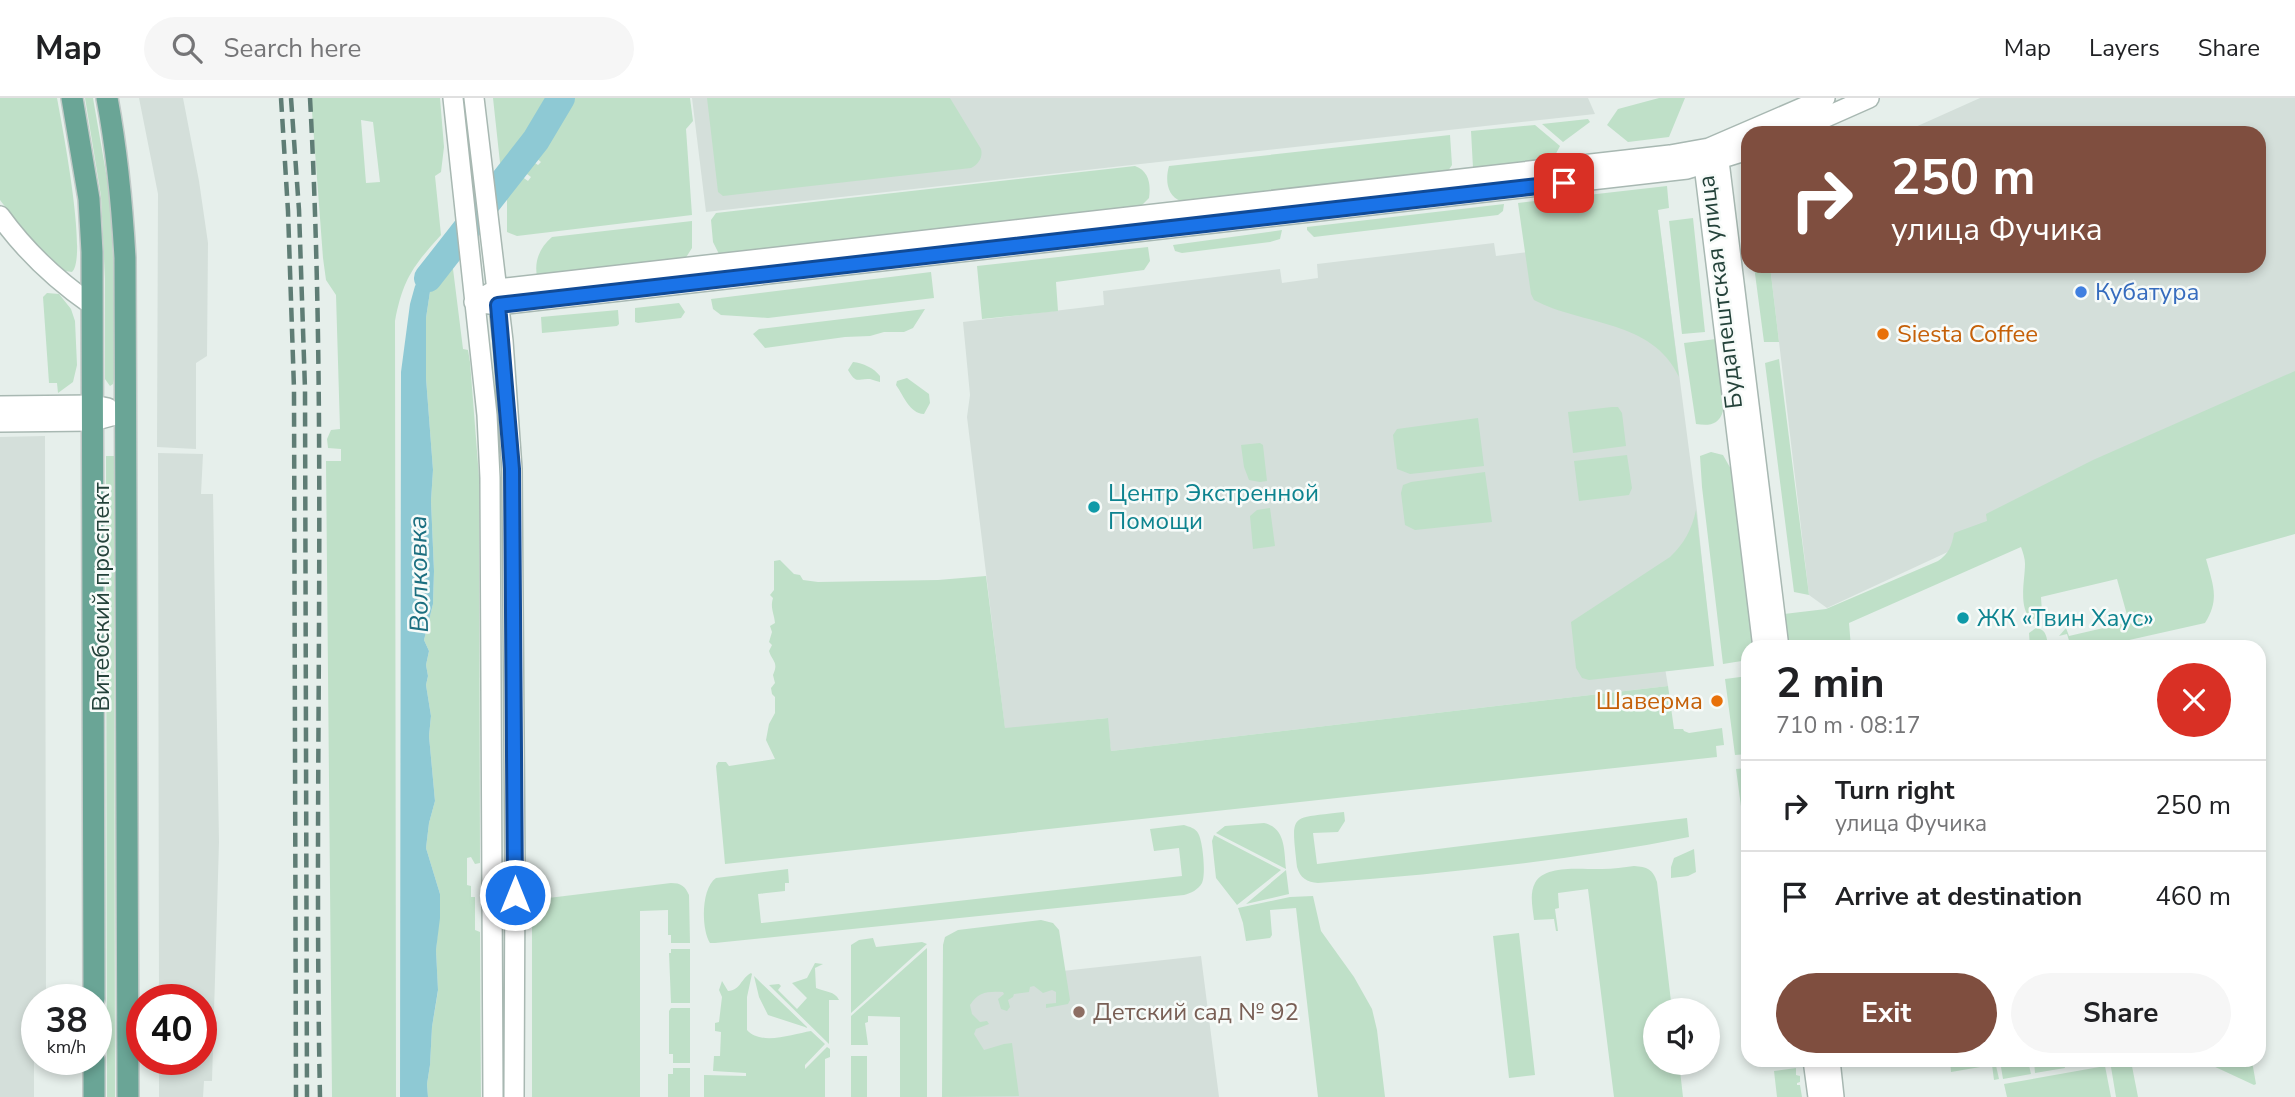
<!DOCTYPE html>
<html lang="en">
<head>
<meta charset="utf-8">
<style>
  :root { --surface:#fff; --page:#f6f6f6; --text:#202124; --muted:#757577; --line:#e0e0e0; --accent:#7f4e3f }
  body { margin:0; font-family:"Nunito Sans",sans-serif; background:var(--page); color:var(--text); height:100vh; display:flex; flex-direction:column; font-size:26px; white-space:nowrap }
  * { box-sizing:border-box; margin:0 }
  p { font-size:23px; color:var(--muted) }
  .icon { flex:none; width:38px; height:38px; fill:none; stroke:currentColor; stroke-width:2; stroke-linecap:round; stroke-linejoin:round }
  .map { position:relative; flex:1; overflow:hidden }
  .drawer { position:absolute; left:1741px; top:542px; width:525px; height:427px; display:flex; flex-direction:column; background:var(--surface); border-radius:21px; box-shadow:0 4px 10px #0003 }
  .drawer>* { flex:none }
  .banner { position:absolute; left:1741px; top:28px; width:525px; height:147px; border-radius:21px; box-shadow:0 4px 10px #0003; background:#7f4e3f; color:#fff; overflow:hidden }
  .fabs { position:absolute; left:1643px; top:900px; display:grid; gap:14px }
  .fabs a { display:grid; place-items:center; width:77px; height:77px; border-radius:50%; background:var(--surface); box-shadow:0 4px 10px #0003; font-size:35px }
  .speed { position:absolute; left:21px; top:886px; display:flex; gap:14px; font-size:35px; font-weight:700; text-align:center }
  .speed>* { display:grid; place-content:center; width:91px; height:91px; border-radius:50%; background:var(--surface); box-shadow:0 4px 10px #0003; line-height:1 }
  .speed small { font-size:18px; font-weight:400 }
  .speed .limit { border:10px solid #d22; background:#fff; color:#111 }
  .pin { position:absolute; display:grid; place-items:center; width:60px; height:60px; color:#fff; margin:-30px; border-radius:14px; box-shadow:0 4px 10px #0006 }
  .me { position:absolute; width:77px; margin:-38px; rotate:0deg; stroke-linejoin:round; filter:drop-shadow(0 0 5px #0008) }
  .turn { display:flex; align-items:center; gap:24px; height:147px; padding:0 35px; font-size:32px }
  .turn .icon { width:91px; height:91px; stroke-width:2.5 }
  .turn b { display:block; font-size:49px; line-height:60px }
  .round { display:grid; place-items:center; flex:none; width:74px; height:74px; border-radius:37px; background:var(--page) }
  .head { display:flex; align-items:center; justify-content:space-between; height:119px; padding:0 35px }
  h1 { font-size:42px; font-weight:700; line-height:52px }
  .button { display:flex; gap:14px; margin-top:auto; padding:14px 35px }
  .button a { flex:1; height:80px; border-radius:42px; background:var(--accent); color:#fff; font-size:28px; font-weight:700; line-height:80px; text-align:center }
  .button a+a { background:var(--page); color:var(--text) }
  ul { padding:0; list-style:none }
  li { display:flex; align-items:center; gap:21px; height:91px; padding:0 35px; border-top:2px solid var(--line) }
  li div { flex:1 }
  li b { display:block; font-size:26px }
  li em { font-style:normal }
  header { display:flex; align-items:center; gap:42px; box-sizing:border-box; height:98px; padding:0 35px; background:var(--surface); border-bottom:2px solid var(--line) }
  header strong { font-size:33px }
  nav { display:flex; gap:38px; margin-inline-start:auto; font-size:24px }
  .search { width:490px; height:63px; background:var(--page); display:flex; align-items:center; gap:18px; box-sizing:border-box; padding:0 24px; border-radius:38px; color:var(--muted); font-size:26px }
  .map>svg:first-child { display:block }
  .built { fill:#d4dfda }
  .green { fill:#bfe0c8; fill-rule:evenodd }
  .water { fill:#8ec9d4 }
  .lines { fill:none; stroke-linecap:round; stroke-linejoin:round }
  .river { stroke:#8ec9d4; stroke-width:28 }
  .minor-casing { stroke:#a8b8b2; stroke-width:22 }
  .major-casing { stroke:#c2cac8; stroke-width:24 }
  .minor { stroke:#fff; stroke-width:19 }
  .major { stroke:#6aa596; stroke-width:21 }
  .rail { stroke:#5f7d75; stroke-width:4.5; stroke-dasharray:14 7; stroke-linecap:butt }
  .route-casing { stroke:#114b97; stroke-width:18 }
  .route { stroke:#1a73e8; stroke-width:12 }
  .shop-dot { fill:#3f7fe0; stroke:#f7fbf9; stroke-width:2.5 }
  .food-dot { fill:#e8710a; stroke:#f7fbf9; stroke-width:2.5 }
  .culture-dot { fill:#0f9aa8; stroke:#f7fbf9; stroke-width:2.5 }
  .education-dot { fill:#8d6e63; stroke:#f7fbf9; stroke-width:2.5 }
  .labels { text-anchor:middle; stroke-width:5; stroke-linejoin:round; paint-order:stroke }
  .street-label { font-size:24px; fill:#24423a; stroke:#f7fbf9 }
  .shop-label { font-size:24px; fill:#366cbe; stroke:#f7fbf9; text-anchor:start }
  .food-label { font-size:24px; fill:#c56008; stroke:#f7fbf9; text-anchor:start }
  .culture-label { font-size:24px; fill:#0d838f; stroke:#f7fbf9; text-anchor:start }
  .education-label { font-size:24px; fill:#785e54; stroke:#f7fbf9; text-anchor:start }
  .water-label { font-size:26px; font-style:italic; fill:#1c6f80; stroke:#f7fbf9 }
</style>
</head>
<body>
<header>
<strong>Map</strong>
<div class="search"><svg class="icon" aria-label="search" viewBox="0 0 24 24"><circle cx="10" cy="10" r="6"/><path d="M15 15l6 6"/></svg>Search here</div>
<nav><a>Map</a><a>Layers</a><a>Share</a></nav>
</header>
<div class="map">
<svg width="2295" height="999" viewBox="0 0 2295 999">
  <rect width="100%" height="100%" fill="#e6efeb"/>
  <path class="built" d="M 139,0 L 183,0 L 199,83 L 208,145 L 207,258 L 196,265 L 196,351 L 157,349 L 158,96 Z
    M 692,0 L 1588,0 L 1595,16 L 706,114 Z
    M 1980,0 L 2295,0 L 2295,293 L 1827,510 L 1809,497 L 1770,168 L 2259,168 L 2259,35 L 1902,35 Z
    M 1661,138 L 1697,413 L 1711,552 L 1663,558 L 1668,588 L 1111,653 L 1107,620 L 1005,631 L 967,319 L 970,297 L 963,224 L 1104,207 L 1103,193 L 1280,171 L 1282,185 L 1318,180 L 1317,166 L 1494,145 L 1496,158 Z
    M 45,338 L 46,896 L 41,901 L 37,901 L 34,908 L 34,999 L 0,999 L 0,339 Z
    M 158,355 L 203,356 L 201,396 L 213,396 L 219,744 L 212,983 L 204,983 L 203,999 L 159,999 L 159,961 L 201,961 L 201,901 L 159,901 Z
    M 1201,858 L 1219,999 L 949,999 L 950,885 Z"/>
  <path class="green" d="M 0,0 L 57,0 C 62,27 88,160 72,174 L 65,173 L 28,139 L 0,102 Z
    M 85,0 L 93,0 L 110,98 L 114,180 L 114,281 L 113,286 L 110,288 L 105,281 L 105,181 L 101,98 Z
    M 311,0 L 440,0 L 444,49 L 441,74 L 435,78 L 441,137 C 413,168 403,181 395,223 L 396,999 L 332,999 L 326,363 L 341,363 L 341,351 L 328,350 L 327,341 L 331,332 L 340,331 L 336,197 L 326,182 L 323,160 ZM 361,22 L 373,24 L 380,84 L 366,85 Z
    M 493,0 L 547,0 L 537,25 L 501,74 Z
    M 573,0 L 690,0 L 693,23 L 686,31 L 692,117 L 517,138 L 507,134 L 507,96 L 521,78 L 528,83 L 531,79 L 523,73 L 532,63 L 538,67 L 541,64 L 535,59 L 560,26 Z
    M 707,0 L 950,0 L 981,51 C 983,59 979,66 971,70 L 723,98 L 718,94 Z
    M 1659,0 L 1685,0 L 1669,39 L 1628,44 L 1607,27 L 1618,11 Z
    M 1588,21 L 1590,24 L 1563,44 L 1542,26 Z
    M 1535,27 L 1560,48 L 1553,61 L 1473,70 L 1471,33 Z
    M 1450,37 L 1452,67 L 1448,73 L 1181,103 C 1167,98 1165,82 1169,68 Z
    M 1135,68 C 1149,73 1151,86 1149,100 L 1140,109 L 719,156 L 713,144 L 711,122 L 716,115 Z
    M 1667,88 L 1669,110 L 1658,112 L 1679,279 C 1652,221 1583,228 1534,202 L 1531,196 L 1518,105 Z
    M 1504,106 L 1503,113 L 1498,117 L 1314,139 L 1307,132 L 1307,129 Z
    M 1693,120 L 1705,234 L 1682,236 L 1669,123 Z
    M 692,123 L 692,150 L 685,161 L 537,178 C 534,163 540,149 552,139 Z
    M 1282,132 L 1280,141 L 1270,144 L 1182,155 L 1175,153 L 1173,147 Z
    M 1148,149 L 1150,163 L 1144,172 L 1056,184 L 1058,213 L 982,221 L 977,168 Z
    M 452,163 L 463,251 L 468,252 L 470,264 L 479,379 L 480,765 L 475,766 L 471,759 L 467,760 L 467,787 L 471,788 L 471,799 L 475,799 L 475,832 L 480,834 L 481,999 L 428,999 L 427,986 L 430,967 L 432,929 L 438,893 L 436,852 L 439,820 L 440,796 L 426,750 L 429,725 L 435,703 L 429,638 L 431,618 L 426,587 L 428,578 L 426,567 L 429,553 L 424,542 L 433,506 L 434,473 L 431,403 L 433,372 L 426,280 L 426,220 L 431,187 Z
    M 1754,168 L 1770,168 L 1779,244 L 1764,244 Z
    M 931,174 L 934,200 L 768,220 L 721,217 L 713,211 L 711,201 Z
    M 47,195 L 59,196 L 71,211 L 75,223 L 77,267 L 73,284 L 58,295 L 57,285 L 49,285 L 43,199 Z
    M 679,205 L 685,214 L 681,220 L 638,225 L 635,224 L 635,210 Z
    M 925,211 L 913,230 L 904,234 L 884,234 L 870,238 L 845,239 L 765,250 L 753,236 L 759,231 Z
    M 618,212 L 619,226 L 617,228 L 542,235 L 541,219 Z
    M 1716,241 L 1723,313 C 1719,327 1709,328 1696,326 L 1684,245 Z
    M 1779,261 L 1809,497 L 1794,494 L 1765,265 Z
    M 853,264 C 863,265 874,270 880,278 L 880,284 C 876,283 873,282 870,281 C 857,280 857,287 848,272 Z
    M 2295,273 L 2295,436 L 2206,461 C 2213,487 2220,501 2205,525 L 2098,549 L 2071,549 L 2067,536 L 2059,538 L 2066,530 L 2069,538 L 2129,524 L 2117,481 L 2041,499 L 2042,515 L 2039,520 L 2031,521 C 2018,509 2025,482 2025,466 C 2025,460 2023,455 2021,449 L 1849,525 L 1851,549 L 1789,549 L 1784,516 L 1826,511 L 1938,463 C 1949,456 1952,447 1954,435 L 1987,423 L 1986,416 L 2093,362 Z
    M 907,280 L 929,296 L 930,305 L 924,316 C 909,315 904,298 896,287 L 897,283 Z
    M 1612,309 L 1618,309 L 1622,315 L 1626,348 L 1573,355 L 1568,314 Z
    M 1478,320 L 1484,368 L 1410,376 L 1397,371 L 1393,337 L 1397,331 Z
    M 1260,345 L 1263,347 L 1267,383 L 1260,384 L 1249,382 L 1244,369 L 1241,347 Z
    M 1711,354 L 1723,357 L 1732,373 L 1754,549 L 1748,550 L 1748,562 L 1723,566 L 1702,389 L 1700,358 Z
    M 1627,357 L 1632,390 L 1629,397 L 1579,403 L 1574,363 Z
    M 106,358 L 114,358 L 115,999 L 107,999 Z
    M 1485,374 L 1492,424 L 1415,432 L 1405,427 L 1401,395 L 1403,387 L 1411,384 Z
    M 1270,410 L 1275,448 L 1253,451 L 1250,418 L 1257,412 Z
    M 1696,412 L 1714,568 L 1589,582 L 1582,580 L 1576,570 L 1571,524 L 1670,459 C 1684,446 1692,431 1696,412 Z
    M 780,462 L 794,476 L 800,477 L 803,482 L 818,484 L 938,482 L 986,478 L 1005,630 L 1108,620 L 1111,653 L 1668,588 L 1674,631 L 1683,631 L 1684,633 L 1689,635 L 1722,630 L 1724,647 L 1716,648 L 1717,659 L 725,766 L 716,668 L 718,664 L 726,664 L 729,668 L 775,661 L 766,642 L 769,626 L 775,615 L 775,599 L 772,596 L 771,590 L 775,585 L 773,577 C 779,564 772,563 769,553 L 772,547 L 769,544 L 772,534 L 770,528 L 775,525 C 774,515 770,510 773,500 L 770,497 L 774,492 L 774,463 Z
    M 2036,530 C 2047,531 2047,541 2048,549 L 2030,549 L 2029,535 Z
    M 1748,578 L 1748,656 L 1735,657 L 1725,581 Z
    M 1748,670 L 1748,731 L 1744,731 L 1736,671 Z
    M 1344,714 L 1345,723 L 1338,734 L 1313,735 L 1317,766 L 1687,720 L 1689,739 C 1567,763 1442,776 1318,785 C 1307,784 1300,780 1297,769 C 1291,713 1289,721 1344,714 Z
    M 1264,725 C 1286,730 1284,753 1286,771 L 1216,735 L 1225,728 Z
    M 1184,727 C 1190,729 1195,730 1198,735 C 1203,743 1206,777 1202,785 C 1198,792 1191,795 1184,797 L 715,845 L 710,845 C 701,831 701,790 716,780 L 788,771 L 789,785 L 785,785 L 785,793 L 758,796 L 761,825 L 1182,778 L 1179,750 L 1154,753 L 1150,731 Z
    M 1214,737 L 1281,772 L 1237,807 L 1216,780 L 1212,743 Z
    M 1694,751 L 1696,774 L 1688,778 L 1671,780 L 1671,769 L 1674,760 Z
    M 1634,768 C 1647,769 1653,771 1657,784 L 1672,912 L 1656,912 L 1656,964 L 1679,964 L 1683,999 L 1614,999 L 1588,791 L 1558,795 L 1559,810 L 1555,811 L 1558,833 L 1556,833 L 1554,821 L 1534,822 C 1533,811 1529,796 1535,785 C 1545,766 1584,772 1602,771 C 1613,771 1624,769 1634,768 Z
    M 1286,772 L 1289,796 L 1246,806 Z
    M 671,785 C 681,785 685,788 689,797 L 690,845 L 671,845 L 671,837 L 668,837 L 668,812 L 640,813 L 640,999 L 532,999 L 532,802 Z
    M 1313,798 L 1321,833 L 1354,879 L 1372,911 L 1377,932 L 1385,999 L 1318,999 L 1296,810 L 1270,812 L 1272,837 L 1270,840 L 1246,843 L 1243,825 L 1238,810 L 1290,799 Z
    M 1041,822 L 1053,825 L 1059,832 L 1070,902 L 1068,906 L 1046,910 L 1046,906 L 1056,905 L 1056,894 L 1052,892 L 1043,895 L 1034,888 L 1030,889 L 1029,894 L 1014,896 L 1013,899 L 1008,902 L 1010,909 L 1007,913 L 1001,911 L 998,901 L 1004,896 L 1003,894 C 988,893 978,894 970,907 L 972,916 L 980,924 L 987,923 L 989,926 L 976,931 L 974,936 L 984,952 L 1004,946 L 1012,945 L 1019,998 L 942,999 L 943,847 L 945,839 L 958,832 Z
    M 1519,835 L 1535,977 L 1509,980 L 1493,838 Z
    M 873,840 L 876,849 L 922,844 L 927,846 L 851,915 L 851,847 L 859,842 Z
    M 927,850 L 927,999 L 900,999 L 900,919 L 868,918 L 868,924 L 865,925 L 868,947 L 851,947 L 851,918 Z
    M 671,851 L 690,851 L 690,905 L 671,905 L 669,855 L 671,855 Z
    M 815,865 L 823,866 L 815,870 L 816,890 C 825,894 835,893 839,902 L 829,902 L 829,946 L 769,887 L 779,886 L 781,888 L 778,892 L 797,911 L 807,900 L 792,885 L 807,880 Z
    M 751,875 L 752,876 L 747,899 L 747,932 C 761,948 793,936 811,933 L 825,946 L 805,967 L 805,971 L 827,949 L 830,951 L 830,959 L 825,961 L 825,999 L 704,999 L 704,977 L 746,978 L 746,975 L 713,973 L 714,958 L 720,958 L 721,934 L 715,933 L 715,925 L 719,924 L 722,899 L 719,892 L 722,883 L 728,893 C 741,892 741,880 751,875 Z
    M 754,878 L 808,930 L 768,917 L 759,899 Z
    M 671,910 L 690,910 L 690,965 L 673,965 L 673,956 L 669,956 L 669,913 Z
    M 851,958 L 867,958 L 867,999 L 851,999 Z
    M 2210,962 L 2252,963 L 2256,986 L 2254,987 L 2211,967 Z
    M 1950,963 L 1995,963 L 1999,981 L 1994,982 L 1992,967 L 1951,974 Z
    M 2000,963 L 2028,963 L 2031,976 L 2003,981 Z
    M 2034,963 L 2104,962 L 2104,963 L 2068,969 L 2066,964 L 2064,965 L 2065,970 L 2035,975 Z
    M 2110,963 L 2131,963 L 2138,999 L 2116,999 Z
    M 2105,968 L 2111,999 L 2007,999 L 2004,986 Z
    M 673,970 L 690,970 L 690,999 L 668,999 L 668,976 L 673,976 Z
    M 1796,970 L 1796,977 L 1800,978 L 1800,984 L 1797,985 L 1797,987 L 1800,987 L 1802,999 L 1777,999 L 1774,973 Z"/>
  <path class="water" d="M 448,143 L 450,146 L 452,163 L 431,187 L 426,220 L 426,280 L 433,372 L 431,403 L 434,473 L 433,506 L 424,542 L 429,553 L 426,567 L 428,578 L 426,587 L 431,618 L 429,638 L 435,703 L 429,725 L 426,750 L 440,796 L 440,820 L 436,852 L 438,892 L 432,929 L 430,967 L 427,986 L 428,999 L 400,999 L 401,274 L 410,206 L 415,188 Z"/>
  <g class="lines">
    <path class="river" d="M 428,180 L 536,42 L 561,0"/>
    <g class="minor-casing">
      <path id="minor" d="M 453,0 L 487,317 L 490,380 L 493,999
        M 474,0 L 503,243 L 512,371 L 515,770 L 514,999
        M 1790,35 L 1869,0
        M 1712,53 L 1719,63 L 1779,550
        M 1708,54 L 1704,67 L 1763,550
        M 0,118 C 26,154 56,182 92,207
        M 474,204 L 497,191 L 1670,57 L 1709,50 L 1825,0
        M 474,204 L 498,207 L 1687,71 L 1748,52
        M 0,308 L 93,307 L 108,310
        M 0,324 L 93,323 L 126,314
        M 1813,962 L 1818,999
        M 1830,962 L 1834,999"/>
    </g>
    <g class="major-casing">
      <path id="major" d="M 72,0 L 89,101 L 92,154 L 94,901
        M 107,0 C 117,53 122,106 125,160 L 128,999
        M 94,961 L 94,999"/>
    </g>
    <use href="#minor" class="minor"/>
    <use href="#major" class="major"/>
    <path class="rail" d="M 281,0 L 288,113 L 294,291 L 296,999
      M 291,0 L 299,112 L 305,291 L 307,999
      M 310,0 C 328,333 313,666 320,999"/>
  </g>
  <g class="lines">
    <g class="route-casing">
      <path id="route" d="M 515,797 L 512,371 L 498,207 L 1564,85"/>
    </g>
    <use href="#route" class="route"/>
  </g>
  <circle class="shop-dot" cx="2081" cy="194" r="7"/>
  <g class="food-dot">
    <circle cx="1883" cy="236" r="7"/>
    <circle cx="1717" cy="603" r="7"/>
  </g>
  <g class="culture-dot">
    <circle cx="1094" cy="409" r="7"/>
    <circle cx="1963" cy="520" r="7"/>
  </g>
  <circle class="education-dot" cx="1079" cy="914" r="7"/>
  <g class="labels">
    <g class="street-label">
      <text transform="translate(1720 194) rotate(-97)" y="8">Будапештская улица</text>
      <text transform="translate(101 499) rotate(-90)" y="8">Витебский проспект</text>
    </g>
    <g class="shop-label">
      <text x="2095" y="202">Кубатура</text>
    </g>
    <g class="food-label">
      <text x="1897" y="244">Siesta Coffee</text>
      <text x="1703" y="611" text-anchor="end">Шаверма</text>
    </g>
    <g class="culture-label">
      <text x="1108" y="403">Центр Экстренной<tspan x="1108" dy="28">Помощи</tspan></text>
      <text x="1977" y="528">ЖК «Твин Хаус»</text>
    </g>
    <g class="education-label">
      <text x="1093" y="922">Детский сад № 92</text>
    </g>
    <g class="water-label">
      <text transform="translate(418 476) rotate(-91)" y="9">Волковка</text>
    </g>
  </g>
</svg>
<div class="fabs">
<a><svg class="icon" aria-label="sound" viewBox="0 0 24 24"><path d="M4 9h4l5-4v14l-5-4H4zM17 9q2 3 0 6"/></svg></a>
</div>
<div class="speed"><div>38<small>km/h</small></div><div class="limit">40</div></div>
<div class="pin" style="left:1564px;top:85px;background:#d93025"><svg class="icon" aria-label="arrive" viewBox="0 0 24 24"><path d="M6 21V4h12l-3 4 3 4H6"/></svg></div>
<svg class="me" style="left:515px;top:797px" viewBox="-20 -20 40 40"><circle r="17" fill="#1a73e8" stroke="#fff" stroke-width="3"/><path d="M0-11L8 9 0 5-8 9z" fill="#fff"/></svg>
<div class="banner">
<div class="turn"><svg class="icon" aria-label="right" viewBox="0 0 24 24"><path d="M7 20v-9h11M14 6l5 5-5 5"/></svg><div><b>250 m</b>улица Фучика</div></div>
</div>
<section class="drawer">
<div class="head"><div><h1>2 min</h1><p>710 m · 08:17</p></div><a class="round" style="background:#d93025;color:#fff"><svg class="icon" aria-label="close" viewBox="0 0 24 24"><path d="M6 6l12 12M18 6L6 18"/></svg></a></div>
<ul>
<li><svg class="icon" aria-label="right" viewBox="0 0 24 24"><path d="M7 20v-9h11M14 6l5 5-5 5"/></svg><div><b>Turn right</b><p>улица Фучика</p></div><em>250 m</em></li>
<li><svg class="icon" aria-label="arrive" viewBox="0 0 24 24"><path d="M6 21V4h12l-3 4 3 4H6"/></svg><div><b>Arrive at destination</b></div><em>460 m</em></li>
</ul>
<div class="button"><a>Exit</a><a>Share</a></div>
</section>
</div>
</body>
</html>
